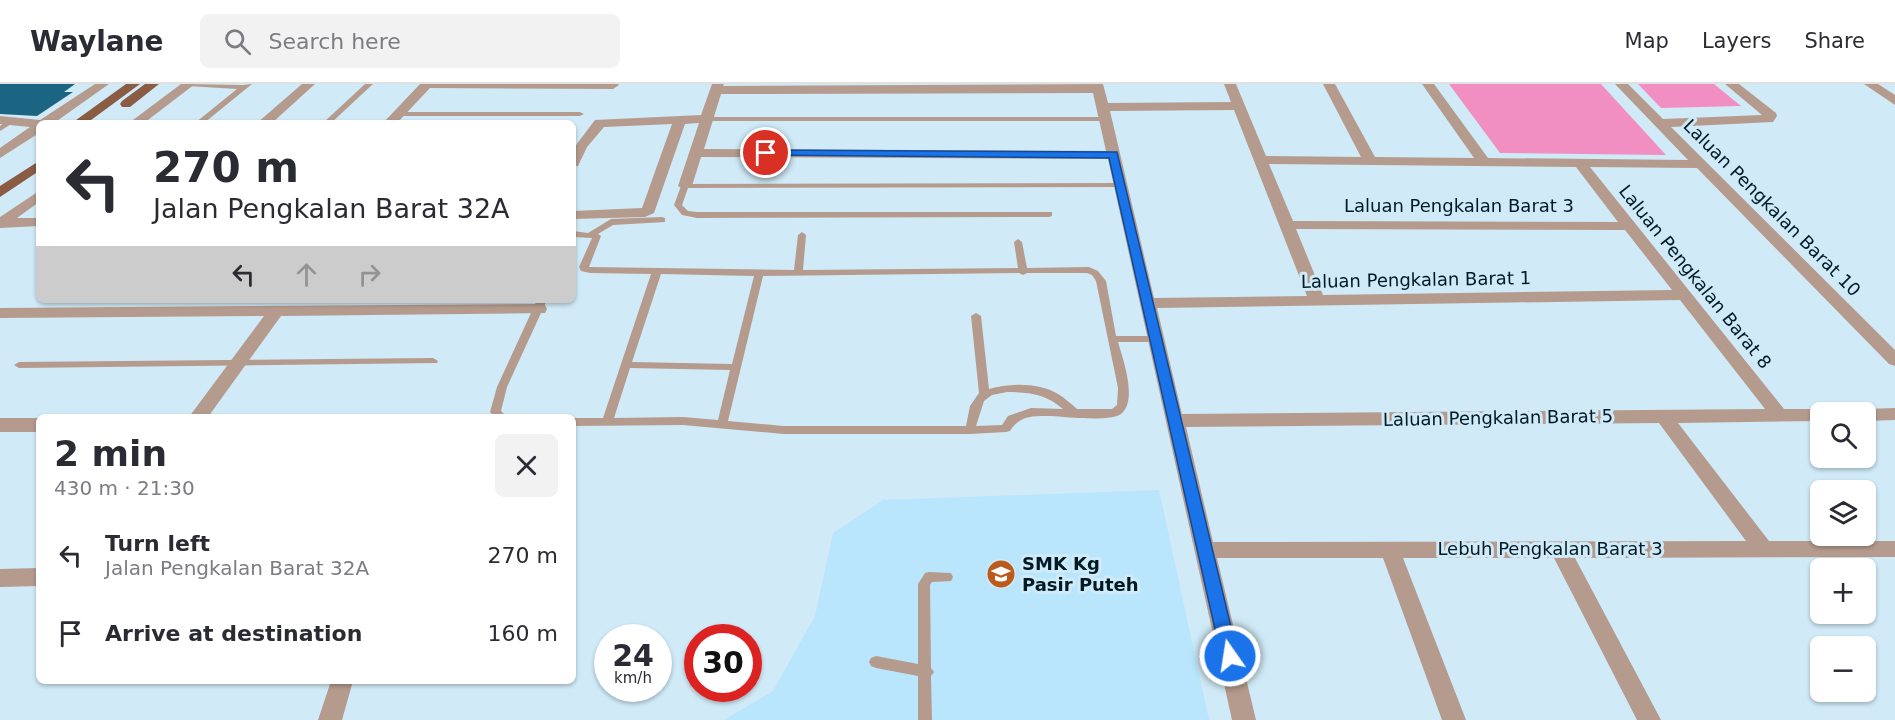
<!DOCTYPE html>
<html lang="en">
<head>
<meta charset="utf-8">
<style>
  :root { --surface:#fff; --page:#f2f2f3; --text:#2b2b33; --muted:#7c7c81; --line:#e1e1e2 }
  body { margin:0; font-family:"DejaVu Sans",sans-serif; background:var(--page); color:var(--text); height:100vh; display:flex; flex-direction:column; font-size:22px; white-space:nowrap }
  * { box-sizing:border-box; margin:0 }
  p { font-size:20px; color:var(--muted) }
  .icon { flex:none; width:33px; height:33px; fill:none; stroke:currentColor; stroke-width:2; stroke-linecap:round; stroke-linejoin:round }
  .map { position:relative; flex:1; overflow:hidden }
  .side { position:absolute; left:36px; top:330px; width:540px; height:270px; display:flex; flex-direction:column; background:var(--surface); border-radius:9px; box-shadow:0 2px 4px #0004 }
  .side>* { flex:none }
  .top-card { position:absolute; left:36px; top:36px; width:540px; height:183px; border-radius:9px; box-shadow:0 2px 4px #0004; background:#fff; color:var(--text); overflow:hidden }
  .buttons { position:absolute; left:1810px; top:318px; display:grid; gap:12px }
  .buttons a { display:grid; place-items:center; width:66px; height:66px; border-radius:9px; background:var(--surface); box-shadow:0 2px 4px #0004; font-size:30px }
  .speed { position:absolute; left:594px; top:540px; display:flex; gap:12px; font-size:30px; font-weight:700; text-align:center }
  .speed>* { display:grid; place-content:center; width:78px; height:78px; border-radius:50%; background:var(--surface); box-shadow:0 2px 4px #0004; line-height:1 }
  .speed small { font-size:15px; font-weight:400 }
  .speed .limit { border:9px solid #d22; background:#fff; color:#111 }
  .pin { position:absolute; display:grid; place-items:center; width:51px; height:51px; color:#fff; margin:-26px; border:3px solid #fff; border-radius:50%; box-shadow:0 2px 6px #0007 }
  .me { position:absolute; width:66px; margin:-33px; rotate:347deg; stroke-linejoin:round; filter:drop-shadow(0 0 4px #0008) }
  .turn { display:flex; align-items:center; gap:21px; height:126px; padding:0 18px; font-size:27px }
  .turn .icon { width:78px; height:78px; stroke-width:2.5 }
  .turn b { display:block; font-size:42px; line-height:51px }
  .lanes { display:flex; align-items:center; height:57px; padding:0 18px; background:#0003; justify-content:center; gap:30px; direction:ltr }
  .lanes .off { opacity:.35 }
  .round { display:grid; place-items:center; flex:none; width:63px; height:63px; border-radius:9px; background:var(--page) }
  .headline { display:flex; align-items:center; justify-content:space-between; height:102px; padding:0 18px }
  h1 { font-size:36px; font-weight:700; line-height:45px }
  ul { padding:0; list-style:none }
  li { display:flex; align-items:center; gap:18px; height:78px; padding:0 18px }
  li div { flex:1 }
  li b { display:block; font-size:22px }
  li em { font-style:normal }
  header { display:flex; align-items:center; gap:36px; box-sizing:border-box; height:84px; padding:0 30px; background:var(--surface); border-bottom:2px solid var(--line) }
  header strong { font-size:28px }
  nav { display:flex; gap:33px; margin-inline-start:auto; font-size:21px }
  .search { width:420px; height:54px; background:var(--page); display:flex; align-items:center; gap:15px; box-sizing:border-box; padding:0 21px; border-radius:9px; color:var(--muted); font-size:22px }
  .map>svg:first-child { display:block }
  .built { fill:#b9e6fc }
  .green { fill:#f28fc2 }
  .building { fill:#1c6582 }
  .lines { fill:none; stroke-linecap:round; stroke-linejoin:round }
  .lane { fill:#b59b8d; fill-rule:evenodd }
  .street { fill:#b59b8d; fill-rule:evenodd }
  .primary { fill:#8a5c44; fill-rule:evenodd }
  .route { fill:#1a73e8; stroke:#114b97; stroke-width:1.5 }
  .labels { text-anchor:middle; stroke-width:6; stroke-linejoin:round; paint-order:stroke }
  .street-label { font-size:18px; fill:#001a26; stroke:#d0eaf7 }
  .poi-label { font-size:18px; font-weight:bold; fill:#001a26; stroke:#d0eaf7; text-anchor:start }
</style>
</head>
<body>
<header>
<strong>Waylane</strong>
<div class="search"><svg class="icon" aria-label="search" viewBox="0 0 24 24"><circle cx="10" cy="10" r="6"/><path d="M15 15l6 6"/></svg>Search here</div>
<nav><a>Map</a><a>Layers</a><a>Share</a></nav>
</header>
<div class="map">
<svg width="1895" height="636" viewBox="0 0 1895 636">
  <rect width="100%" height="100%" fill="#d0eaf7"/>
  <path class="built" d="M 1159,406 L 1209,636 L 724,636 L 773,607 L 815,532 L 833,449 L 883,416 Z"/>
  <path class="green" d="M 1449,0 L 1601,0 L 1666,71 L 1500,69 Z
    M 1638,0 L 1714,0 L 1741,22 L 1661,24 Z"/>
  <path class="building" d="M 0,0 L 75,0 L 64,8 L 73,8 L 37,32 L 0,30 Z"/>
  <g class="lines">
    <path class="lane" d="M 184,0 L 243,1 L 252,0 L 204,39 L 195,39 L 237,5 L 188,2 Z
      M 365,0 L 373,0 L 331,39 L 323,39 Z
      M 396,28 L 580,28 L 584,30 L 580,32 L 399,32 L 395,30 Z
      M 704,33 L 1105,33 L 1109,35 L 1105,37 L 704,37 Z
      M 9,35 L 16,37 L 0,47 L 0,42 Z
      M 1120,99 L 1124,101 L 1123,103 L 688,104 L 682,121 L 688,127 L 697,128 L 1052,128 L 1052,132 L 1049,133 L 697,134 L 682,131 L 674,121 L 681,102 L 685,100 Z
      M 662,133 L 665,134 L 665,138 L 613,141 L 598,150 L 601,152 L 589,183 L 794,186 L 798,151 L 802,148 L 806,151 L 803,186 L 1018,184 L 1014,158 L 1018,155 L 1022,158 L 1027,184 L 1089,183 L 1098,187 L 1106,197 L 1116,252 L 1156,252 L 1161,255 L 1156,258 L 1118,258 C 1123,275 1138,317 1121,330 C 1109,338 1066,333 1051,332 C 1033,332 1020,331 1010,347 L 1006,348 L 970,350 L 784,350 L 683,341 L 573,342 L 573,334 L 603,334 L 651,190 L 590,189 L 581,187 L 579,183 L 592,154 L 573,153 L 573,147 L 588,149 L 611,135 ZM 1019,189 L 1023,191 L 1027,189 L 1087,189 L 1092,191 L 1096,197 L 1118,304 L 1117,321 L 1112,325 L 1077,325 C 1071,320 1065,314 1058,310 C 1039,298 1010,299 989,305 L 981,232 L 976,229 L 971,232 L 979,309 L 970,322 L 966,342 L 784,342 L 728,337 L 763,192 ZM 661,190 L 754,192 L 732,280 L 632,278 ZM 630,284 L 730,286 L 718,336 L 683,333 L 614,334 ZM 1007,308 C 1029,308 1046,310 1063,325 L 1031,324 L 1008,332 L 1002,341 L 976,342 L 984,317 L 992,311 Z
      M 537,216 L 547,216 L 507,303 L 501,327 L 507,333 L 495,333 L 490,328 L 497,303 Z
      M 433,274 L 438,277 L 437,279 L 19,284 L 14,281 L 19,278 Z
      M 929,488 L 951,489 L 953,493 L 951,497 L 932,498 L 930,501 L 931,584 L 934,588 L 931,592 L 932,636 L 918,636 L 918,592 L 876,584 L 871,582 L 869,578 L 871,574 L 876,572 L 918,580 L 918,500 L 925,489 Z"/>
    <path class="street" d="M 95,0 L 109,0 L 54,39 L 39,39 L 39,49 L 0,74 L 0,64 L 30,43 L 0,40 L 0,32 L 40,36 Z
      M 181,0 L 195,0 L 144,39 L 129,39 Z
      M 302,0 L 315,0 L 272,39 L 257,39 Z
      M 420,0 L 618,0 L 619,1 L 613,5 L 430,4 L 397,39 L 383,39 Z
      M 712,0 L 724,0 L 723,2 L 1103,0 L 1108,19 L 1231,18 L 1224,0 L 1236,0 L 1266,72 L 1361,73 L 1323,0 L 1335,0 L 1375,73 L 1474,74 L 1422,0 L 1434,0 L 1488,74 L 1688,76 L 1615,0 L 1628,0 L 1663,35 L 1762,31 L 1725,0 L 1739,0 L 1776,29 L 1777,32 L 1773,38 L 1671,43 L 1895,266 L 1895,282 L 1889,280 L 1697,84 L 1590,83 L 1784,325 L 1821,325 L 1829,328 L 1821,328 L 1821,337 L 1678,339 L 1769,457 L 1895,457 L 1895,473 L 1575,474 L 1661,636 L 1637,636 L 1554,474 L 1403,474 L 1466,636 L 1442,636 L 1383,474 L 1217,474 L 1256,636 L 1232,636 L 1108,75 L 701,73 L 692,102 L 685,106 L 678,102 L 699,39 L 685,40 L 654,129 L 645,133 L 573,135 L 573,127 L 642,124 L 672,40 L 604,43 L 587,63 L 578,82 L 573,83 L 573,65 L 595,36 L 701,31 ZM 1093,9 L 1106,67 L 704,65 L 721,10 ZM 1234,26 L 1307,212 L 1154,214 L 1110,27 ZM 1269,80 L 1576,83 L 1618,138 L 1293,137 ZM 1296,145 L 1625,146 L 1672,206 L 1323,211 ZM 1680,216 L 1765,325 L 1182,330 L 1157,224 ZM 1659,339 L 1746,457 L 1213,458 L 1186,343 Z
      M 1864,0 L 1878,0 L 1895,11 L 1895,21 Z
      M 39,107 L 39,118 L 17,134 L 39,134 L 39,142 L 0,144 L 0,133 Z
      M 539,220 L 545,221 L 547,225 L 545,229 L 281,232 L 208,333 L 189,333 L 264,232 L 0,234 L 0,224 Z
      M 1895,324 L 1895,336 L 1866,337 L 1866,328 L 1858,328 L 1866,325 Z
      M 0,334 L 39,334 L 39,348 L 0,348 Z
      M 39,484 L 39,502 L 0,503 L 0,485 Z
      M 331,597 L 353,597 L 342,636 L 318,636 Z"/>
    <path class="primary" d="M 126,0 L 140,0 L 87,39 L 72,39 Z
      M 145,0 L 159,0 L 130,23 L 122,23 L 120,20 L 122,17 Z
      M 39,77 L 39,87 L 0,113 L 0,102 Z"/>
  </g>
  <path class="route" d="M 766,66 L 1117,68 L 1238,572 L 1236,578 L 1230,580 L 1224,578 L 1221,572 L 1109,74 L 762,71 L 761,69 Z"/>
  <defs>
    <g id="school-disc" transform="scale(1.5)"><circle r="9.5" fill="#bb5a1a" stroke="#d0eaf7"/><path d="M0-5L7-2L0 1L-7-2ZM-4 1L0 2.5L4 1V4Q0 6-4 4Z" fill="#fff"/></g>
  </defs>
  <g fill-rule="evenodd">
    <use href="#school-disc" x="1001" y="490"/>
  </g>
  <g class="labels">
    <g class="street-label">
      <text x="1459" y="128">Laluan Pengkalan Barat 3</text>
      <text transform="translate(1772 124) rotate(45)" y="6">Laluan Pengkalan Barat 10</text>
      <text transform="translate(1695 193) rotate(51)" y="6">Laluan Pengkalan Barat 8</text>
      <text transform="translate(1416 196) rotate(-1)" y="6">Laluan Pengkalan Barat 1</text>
      <text transform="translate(1498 334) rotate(-1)" y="6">Laluan Pengkalan Barat 5</text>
      <text x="1550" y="471">Lebuh Pengkalan Barat 3</text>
    </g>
    <g class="poi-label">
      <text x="1022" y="486">SMK Kg<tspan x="1022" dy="21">Pasir Puteh</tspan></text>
    </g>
  </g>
</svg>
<div class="buttons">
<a><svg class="icon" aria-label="search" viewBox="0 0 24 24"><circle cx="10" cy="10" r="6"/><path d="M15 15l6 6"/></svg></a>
<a><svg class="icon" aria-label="layers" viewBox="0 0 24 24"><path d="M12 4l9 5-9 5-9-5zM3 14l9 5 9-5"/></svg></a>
<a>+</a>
<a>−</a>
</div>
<div class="speed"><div>24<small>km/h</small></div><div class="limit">30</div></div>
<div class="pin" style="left:766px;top:69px;background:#d93025"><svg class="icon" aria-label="arrive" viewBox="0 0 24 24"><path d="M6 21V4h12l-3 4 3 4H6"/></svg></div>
<svg class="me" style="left:1230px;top:572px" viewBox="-20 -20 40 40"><circle r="17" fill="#1a73e8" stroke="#fff" stroke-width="3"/><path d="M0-11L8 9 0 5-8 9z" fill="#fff"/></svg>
<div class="top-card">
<div class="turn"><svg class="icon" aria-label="left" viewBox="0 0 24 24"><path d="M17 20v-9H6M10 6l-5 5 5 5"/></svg><div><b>270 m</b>Jalan Pengkalan Barat 32A</div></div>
<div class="lanes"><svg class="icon" aria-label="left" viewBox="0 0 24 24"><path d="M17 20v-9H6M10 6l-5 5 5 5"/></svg><svg class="icon off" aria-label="ahead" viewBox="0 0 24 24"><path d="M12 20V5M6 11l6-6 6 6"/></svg><svg class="icon off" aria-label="right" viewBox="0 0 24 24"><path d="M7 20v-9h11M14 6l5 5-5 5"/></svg></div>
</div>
<section class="side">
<div class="headline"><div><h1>2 min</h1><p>430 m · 21:30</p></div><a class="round"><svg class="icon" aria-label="close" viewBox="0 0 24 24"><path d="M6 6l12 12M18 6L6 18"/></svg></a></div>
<ul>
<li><svg class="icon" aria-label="left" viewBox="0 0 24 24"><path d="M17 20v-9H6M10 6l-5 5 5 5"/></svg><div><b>Turn left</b><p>Jalan Pengkalan Barat 32A</p></div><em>270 m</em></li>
<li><svg class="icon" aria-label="arrive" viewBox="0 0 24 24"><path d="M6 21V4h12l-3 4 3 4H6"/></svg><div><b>Arrive at destination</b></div><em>160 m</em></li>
</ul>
</section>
</div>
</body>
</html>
